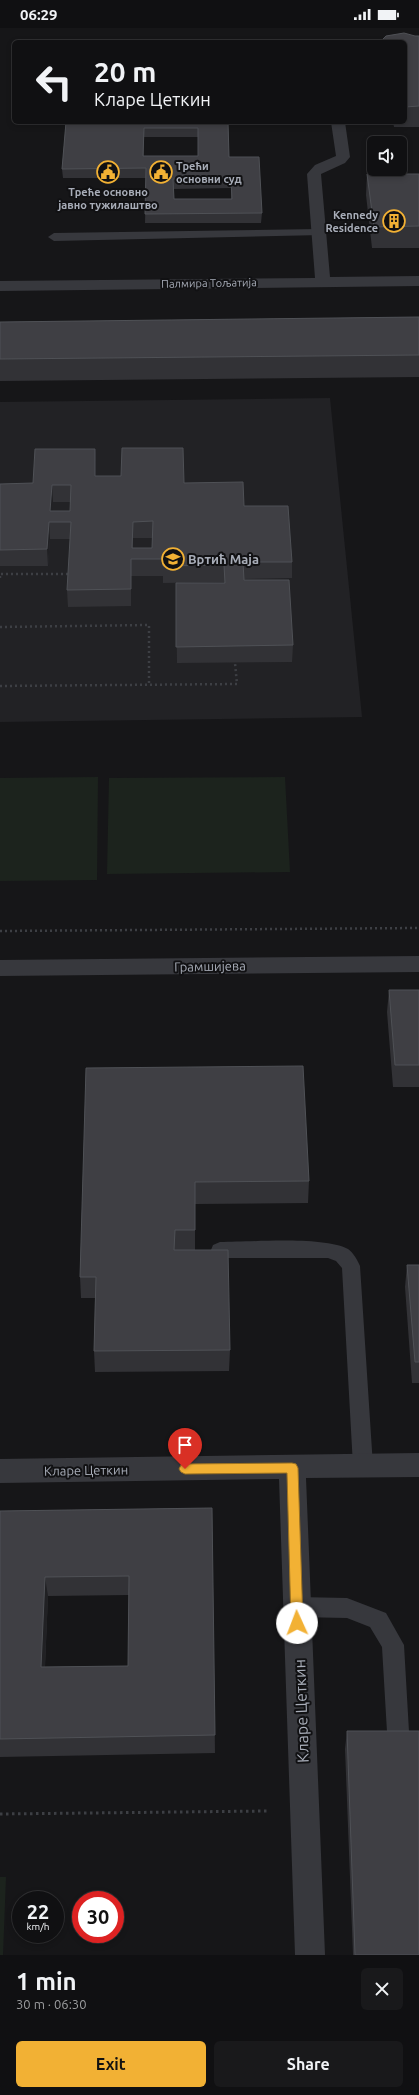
<!DOCTYPE html>
<html lang="en">
<head>
<meta charset="utf-8">
<style>
  :root { --surface:#101012; --page:#19191b; --text:#f1f3f6; --muted:#9c9d9f; --line:#303032; --accent:#f2b134 }
  body { margin:0; font-family:Ubuntu,sans-serif; background:var(--page); color:var(--text); height:100vh; display:flex; flex-direction:column; font-size:15px; white-space:nowrap }
  * { box-sizing:border-box; margin:0 }
  p { font-size:13px; color:var(--muted) }
  .icon { flex:none; width:22px; height:22px; fill:none; stroke:currentColor; stroke-width:2; stroke-linecap:round; stroke-linejoin:round }
  .map { position:relative; height:1927px; overflow:hidden }
  .drawer { display:flex; flex-direction:column; background:var(--surface); flex:1 }
  .drawer>* { flex:none }
  .top-card { position:absolute; left:12px; top:12px; width:395px; height:84px; border-radius:6px; box-shadow:0 2px 6px #0003,0 0 0 1px var(--line); background:#101012; color:var(--text); overflow:hidden }
  .controls { position:absolute; left:367px; top:108px; display:grid; gap:8px }
  .controls a { display:grid; place-items:center; width:40px; height:40px; border-radius:6px; background:var(--surface); box-shadow:0 2px 6px #0003,0 0 0 1px var(--line); font-size:20px }
  .speed { position:absolute; left:12px; top:1863px; display:flex; gap:8px; font-size:20px; font-weight:700; text-align:center }
  .speed>* { display:grid; place-content:center; width:52px; height:52px; border-radius:50%; background:var(--surface); box-shadow:0 2px 6px #0003,0 0 0 1px var(--line); line-height:1 }
  .speed small { font-size:10px; font-weight:400 }
  .speed .limit { border:6px solid #d22; background:#fff; color:#111 }
  .pin { position:absolute; display:grid; place-items:center; width:34px; height:34px; color:#fff; margin:-41px -17px; border-radius:50% 50% 50% 0; rotate:-45deg; box-shadow:0 0 4px #0007 }
  .pin .icon { rotate:45deg }
  .me { position:absolute; width:44px; margin:-22px; rotate:358deg; stroke-linejoin:round; filter:drop-shadow(0 0 3px #0008) }
  .turn { display:flex; align-items:center; gap:14px; height:84px; padding:0 16px; font-size:18px }
  .turn .icon { width:52px; height:52px; stroke-width:2.5 }
  .turn b { display:block; font-size:28px; line-height:34px }
  .round { display:grid; place-items:center; flex:none; width:42px; height:42px; border-radius:6px; background:var(--page) }
  .overview { display:flex; align-items:center; justify-content:space-between; height:68px; padding:0 16px }
  h1 { font-size:24px; font-weight:700; line-height:30px }
  .action { display:flex; gap:8px; margin-top:auto; padding:8px 16px }
  .action a { flex:1; height:46px; border-radius:6px; background:var(--accent); color:#111; font-size:16px; font-weight:700; line-height:46px; text-align:center }
  .action a+a { background:var(--page); color:var(--text) }
  .status { display:flex; justify-content:space-between; align-items:center; height:28px; padding:0 20px; background:var(--surface); direction:ltr }
  .status svg { height:11px; fill:currentColor }
  .map>svg:first-child { display:block }
  .built { fill:#222225 }
  .green { fill:#1c231d }
  .lines { fill:none; stroke-linecap:round; stroke-linejoin:round }
  .path-far2 { stroke:#3d3f44; stroke-width:1.5; stroke-dasharray:1.5 2; stroke-linecap:butt }
  .path-far1 { stroke:#3d3f44; stroke-width:2.5; stroke-dasharray:2 3; stroke-linecap:butt }
  .path { stroke:#3d3f44; stroke-width:3; stroke-dasharray:2.5 3.5; stroke-linecap:butt }
  .service { fill:#37383d; fill-rule:evenodd }
  .minor { fill:#37383d; fill-rule:evenodd }
  .wall { fill:#323236; fill-rule:evenodd }
  .shaded-wall { fill:#212124 }
  .building { fill:#3f3f44; stroke:#4f5156; fill-rule:evenodd }
  .route { fill:#f2b134; stroke:#9d7322 }
  .labels { text-anchor:middle; stroke-width:4; stroke-linejoin:round; paint-order:stroke }
  .far-poi-label { font-size:11px; font-weight:bold; fill:#a8adb8; stroke:#111113; text-anchor:start }
  .far-street-label { font-size:11px; fill:#a8adb8; stroke:#111113 }
  .poi-label { font-size:13px; font-weight:bold; fill:#a8adb8; stroke:#111113; text-anchor:start }
  .street-label { font-size:13px; fill:#a8adb8; stroke:#111113 }
  .near-street-label { font-size:16px; fill:#a8adb8; stroke:#111113 }
</style>
</head>
<body>
<div class="status"><b>06:29</b><svg viewBox="0 0 49 12"><path d="M0 12V9h3v3zM5 12V6h3v6zM10 12V3h3v9zM15 12V0h3v12zM26 1h20v11H26zM47 4h2v5h-2z"/></svg></div>
<div class="map">
<svg width="419" height="1927" viewBox="0 0 419 1927">
  <rect width="100%" height="100%" fill="#161618"/>
  <path class="built" d="M 330,370 L 362,689 L 0,694 L 0,374 Z"/>
  <path class="green" d="M 98,749 L 97,852 L 0,853 L 0,750 Z
    M 285,749 L 290,844 L 107,846 L 109,750 Z
    M 0,1849 L 6,1849 L 3,1927 L 0,1927 Z"/>
  <g class="lines">
    <path class="path-far2" d="M 322,12 L 323,14"/>
    <path class="path-far1" d="M 0,550 L 0,546 L 70,546
      M 0,599 L 149,597 L 149,657
      M 0,658 L 237,656 L 235,635
      M 0,903 L 419,900"/>
    <path class="path" d="M 0,1786 L 267,1783"/>
    <path class="service" d="M 318,201 L 322,203 L 324,205 L 322,207 L 54,213 L 48,209 L 54,205 Z
      M 220,1214 C 251,1214 322,1208 348,1221 C 353,1224 358,1233 360,1238 L 373,1438 L 370,1444 L 363,1447 L 356,1444 L 353,1438 L 342,1240 L 336,1233 L 328,1230 L 220,1230 L 213,1227 L 211,1222 L 213,1217 Z
      M 297,1569 L 347,1570 L 386,1585 L 404,1617 L 410,1721 L 407,1729 L 399,1732 L 391,1729 L 388,1721 L 382,1619 L 370,1599 L 347,1590 L 297,1589 L 289,1586 L 286,1579 L 289,1572 Z"/>
    <path class="minor" d="M 331,94 L 345,94 L 350,129 L 345,135 L 321,146 L 330,249 L 419,248 L 419,258 L 0,263 L 0,253 L 315,250 L 307,146 L 315,137 L 336,128 Z
      M 419,928 L 419,944 L 0,948 L 0,932 Z
      M 419,1425 L 419,1449 L 306,1450 L 325,1927 L 295,1927 L 279,1451 L 0,1455 L 0,1431 Z"/>
  </g>
  <path class="wall" d="M 419,8 L 419,99 L 394,99 L 393,94 L 405,94 L 405,14 Z
    M 66,94 L 228,94 L 229,129 L 262,185 L 261,195 L 145,195 L 146,150 L 63,150 L 62,141 ZM 144,109 L 198,109 L 198,128 L 144,128 ZM 231,160 L 231,171 L 174,171 L 174,161 Z
    M 367,146 L 419,146 L 419,220 L 372,220 L 366,167 Z
    M 419,289 L 419,349 L 0,353 L 0,294 Z
    M 95,421 L 96,448 L 184,455 L 244,478 L 292,534 L 292,550 L 244,551 L 244,552 L 293,617 L 292,634 L 177,635 L 176,555 L 224,555 L 224,554 L 163,555 L 163,548 L 131,548 L 131,578 L 68,579 L 67,562 L 70,511 L 50,511 L 48,538 L 0,538 L 0,456 L 33,455 ZM 53,474 L 71,474 L 70,483 L 52,483 ZM 133,510 L 152,510 L 152,520 L 133,520 Z
    M 389,962 L 419,962 L 419,1059 L 393,1059 L 387,984 Z
    M 86,1040 L 309,1153 L 308,1175 L 195,1176 L 195,1222 L 230,1322 L 229,1343 L 95,1344 L 94,1323 L 95,1270 L 81,1270 L 80,1249 Z
    M 407,1237 L 419,1237 L 419,1355 L 412,1355 L 405,1259 Z
    M 212,1480 L 215,1725 L 0,1729 L 0,1483 ZM 129,1567 L 128,1638 L 45,1639 L 48,1568 Z
    M 347,1703 L 419,1927 L 353,1927 L 345,1721 Z"/>
  <path class="shaded-wall" d="M 144,100 L 144,109 L 143,138 L 143,128 Z
    M 95,421 L 96,437 L 96,465 L 95,448 Z
    M 52,457 L 53,474 L 52,494 L 50,483 Z
    M 49,494 L 50,511 L 48,538 L 47,521 Z
    M 45,1549 L 48,1568 L 44,1658 L 41,1639 Z"/>
  <path class="building" d="M 404,5 L 415,8 L 419,8 L 419,78 L 405,79 L 405,14 L 381,14 L 381,13 L 386,8 Z
    M 66,94 L 228,94 L 229,129 L 259,129 L 262,185 L 145,186 L 146,140 L 62,141 ZM 144,100 L 198,100 L 198,128 L 143,128 ZM 173,151 L 231,151 L 232,171 L 174,171 Z
    M 367,146 L 419,146 L 419,198 L 374,199 Z
    M 419,289 L 419,327 L 0,331 L 0,294 Z
    M 122,420 L 183,420 L 184,455 L 243,454 L 244,478 L 288,478 L 292,534 L 243,534 L 244,552 L 289,552 L 293,617 L 176,619 L 176,555 L 225,555 L 224,537 L 163,538 L 163,531 L 131,531 L 131,561 L 67,562 L 71,494 L 49,494 L 47,521 L 0,522 L 0,456 L 33,455 L 35,421 L 95,421 L 95,448 L 121,448 ZM 52,457 L 71,457 L 70,483 L 50,483 ZM 153,493 L 152,520 L 132,520 L 133,494 Z
    M 389,962 L 419,962 L 419,1037 L 395,1037 Z
    M 303,1038 L 309,1153 L 195,1154 L 195,1202 L 175,1202 L 174,1222 L 228,1222 L 230,1322 L 94,1323 L 96,1249 L 80,1249 L 86,1040 Z
    M 407,1237 L 419,1237 L 419,1334 L 415,1334 Z
    M 212,1480 L 215,1707 L 0,1711 L 0,1483 ZM 129,1548 L 128,1638 L 41,1639 L 45,1549 Z
    M 347,1703 L 419,1703 L 419,1927 L 355,1927 Z"/>
  <path class="route" d="M 292,1435 L 296,1436 L 298,1440 L 303,1595 L 301,1599 L 297,1600 L 293,1599 L 291,1595 L 287,1445 L 185,1446 L 181,1444 L 179,1441 L 181,1437 L 185,1436 Z"/>
  <defs>
    <g id="civic-ring" transform="scale(1.15)"><circle r="9.5" fill="#111113" stroke="#f2b134" stroke-width="1.5"/><path d="M-.6-6.5H3V-4.5H.6V-3L4-1V1h2V6H-6V1h2V-1L-.6-3ZM-1.2 2.5V6h2.4V2.5Z" fill="#f2b134"/></g>
    <g id="building-ring" transform="scale(1.15)"><circle r="9.5" fill="#111113" stroke="#f2b134" stroke-width="1.5"/><path d="M-4-6H4V6H1V3H-1V6H-4ZM-2.5-4.3h1.7v1.8h-1.7ZM.8-4.3h1.7v1.8H.8ZM-2.5-1h1.7V.8h-1.7ZM.8-1h1.7V.8H.8Z" fill="#f2b134"/></g>
    <g id="school-ring" transform="scale(1.15)"><circle r="9.5" fill="#111113" stroke="#f2b134" stroke-width="1.5"/><path d="M0-5L7-2L0 1L-7-2ZM-4 1L0 2.5L4 1V4Q0 6-4 4Z" fill="#f2b134"/></g>
  </defs>
  <g fill-rule="evenodd">
    <use href="#civic-ring" x="108" y="144"/>
    <use href="#civic-ring" x="161" y="144"/>
    <use href="#building-ring" x="394" y="193"/>
    <use href="#school-ring" x="173" y="531"/>
  </g>
  <g class="labels">
    <g class="far-poi-label">
      <text x="176" y="142">Трећи<tspan x="176" dy="13">основни суд</tspan></text>
      <text x="108" y="168" text-anchor="middle">Треће основно<tspan x="108" dy="13">јавно тужилаштво</tspan></text>
      <text x="378" y="191" text-anchor="end">Kennedy<tspan x="378" dy="13">Residence</tspan></text>
    </g>
    <g class="far-street-label">
      <text transform="translate(209 255) rotate(-1)" y="4">Палмира Тољатија</text>
    </g>
    <g class="poi-label">
      <text x="188" y="536">Вртић Маја</text>
    </g>
    <g class="street-label">
      <text transform="translate(210 938) rotate(-1)" y="5">Грамшијева</text>
      <text transform="translate(86 1442) rotate(-1)" y="5">Кларе Цеткин</text>
    </g>
    <g class="near-street-label">
      <text transform="translate(301 1683) rotate(-92)" y="6">Кларе Цеткин</text>
    </g>
  </g>
</svg>
<div class="controls">
<a><svg class="icon" aria-label="sound" viewBox="0 0 24 24"><path d="M4 9h4l5-4v14l-5-4H4zM17 9q2 3 0 6"/></svg></a>
</div>
<div class="speed"><div>22<small>km/h</small></div><div class="limit">30</div></div>
<div class="pin" style="left:185px;top:1441px;background:#d93025"><svg class="icon" aria-label="arrive" viewBox="0 0 24 24"><path d="M6 21V4h12l-3 4 3 4H6"/></svg></div>
<svg class="me" style="left:297px;top:1595px" viewBox="-20 -20 40 40"><circle r="19" fill="#fff"/><path d="M0-13L10 11 0 6-10 11z" fill="#f2b134"/></svg>
<div class="top-card">
<div class="turn"><svg class="icon" aria-label="left" viewBox="0 0 24 24"><path d="M17 20v-9H6M10 6l-5 5 5 5"/></svg><div><b>20 m</b>Кларе Цеткин</div></div>
</div>
</div>
<section class="drawer">
<div class="overview"><div><h1>1 min</h1><p>30 m · 06:30</p></div><a class="round"><svg class="icon" aria-label="close" viewBox="0 0 24 24"><path d="M6 6l12 12M18 6L6 18"/></svg></a></div>
<div class="action"><a>Exit</a><a>Share</a></div>
</section>
</body>
</html>
